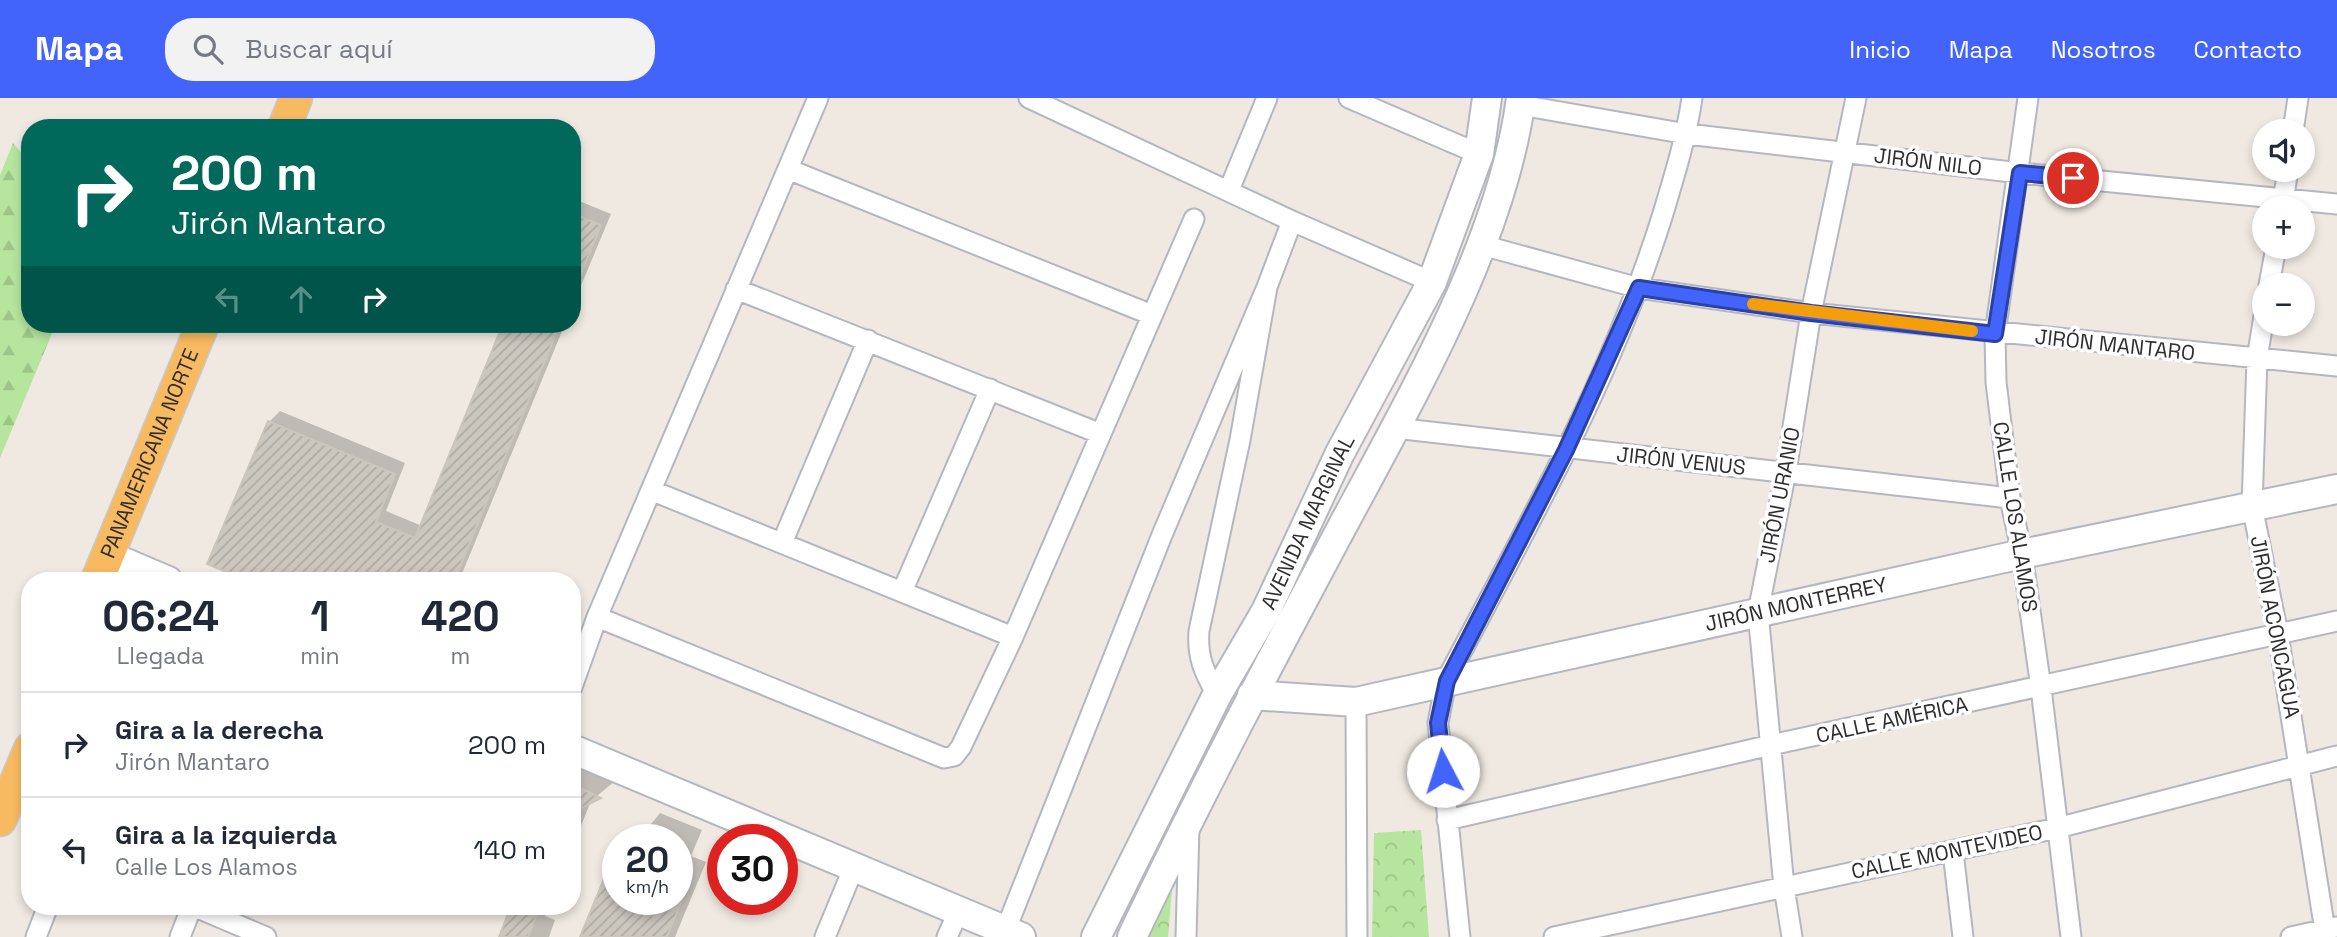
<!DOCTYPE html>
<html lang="es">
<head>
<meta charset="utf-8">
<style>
  :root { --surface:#fff; --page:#f2f2f3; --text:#1f2937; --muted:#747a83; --line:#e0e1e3; --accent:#4264fb }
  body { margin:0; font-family:"Space Grotesk",sans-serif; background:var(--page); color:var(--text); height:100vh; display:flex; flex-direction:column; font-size:26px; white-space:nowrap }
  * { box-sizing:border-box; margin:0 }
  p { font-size:23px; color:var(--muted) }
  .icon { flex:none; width:38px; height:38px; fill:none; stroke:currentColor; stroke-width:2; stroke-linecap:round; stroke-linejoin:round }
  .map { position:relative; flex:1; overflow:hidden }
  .sheet { position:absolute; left:21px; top:474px; width:560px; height:343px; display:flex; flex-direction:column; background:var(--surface); border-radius:28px; box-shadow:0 4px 10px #0003 }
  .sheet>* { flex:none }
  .guide { position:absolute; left:21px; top:21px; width:560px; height:214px; border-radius:28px; box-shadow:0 4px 10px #0003; background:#00695c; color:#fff; overflow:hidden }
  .fabs { position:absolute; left:2252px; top:21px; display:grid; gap:14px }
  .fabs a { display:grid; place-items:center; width:63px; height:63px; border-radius:50%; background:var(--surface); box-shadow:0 4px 10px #0003; font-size:35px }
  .speed { position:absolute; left:602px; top:726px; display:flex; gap:14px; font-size:35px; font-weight:700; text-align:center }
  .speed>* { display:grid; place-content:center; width:91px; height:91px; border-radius:50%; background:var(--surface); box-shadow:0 4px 10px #0003; line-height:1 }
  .speed small { font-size:18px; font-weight:400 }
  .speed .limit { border:10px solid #d22; background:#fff; color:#111 }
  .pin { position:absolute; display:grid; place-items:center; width:60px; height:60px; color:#fff; margin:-30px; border:4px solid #fff; border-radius:50%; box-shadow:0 2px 7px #0007 }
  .me { position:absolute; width:77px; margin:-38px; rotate:355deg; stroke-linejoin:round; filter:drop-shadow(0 0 5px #0008) }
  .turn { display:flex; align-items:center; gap:24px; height:147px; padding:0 35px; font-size:32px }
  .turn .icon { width:91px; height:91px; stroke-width:2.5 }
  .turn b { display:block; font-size:49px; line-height:60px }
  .lanes { display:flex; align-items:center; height:66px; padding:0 35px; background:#0003; justify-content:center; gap:35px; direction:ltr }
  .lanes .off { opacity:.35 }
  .eta { display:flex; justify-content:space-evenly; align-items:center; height:119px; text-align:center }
  .eta b { font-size:42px; font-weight:700; line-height:49px }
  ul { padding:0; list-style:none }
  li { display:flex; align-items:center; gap:21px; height:105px; padding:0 35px; border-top:2px solid var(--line) }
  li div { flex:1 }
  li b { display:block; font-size:26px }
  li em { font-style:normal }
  header { display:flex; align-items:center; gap:42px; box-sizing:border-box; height:98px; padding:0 35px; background:var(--accent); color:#fff }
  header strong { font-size:33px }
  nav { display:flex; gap:38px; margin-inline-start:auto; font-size:24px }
  .search { width:490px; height:63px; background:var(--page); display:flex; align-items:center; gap:18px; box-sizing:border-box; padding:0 24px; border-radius:28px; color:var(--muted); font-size:26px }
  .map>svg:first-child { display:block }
  .forest { fill:url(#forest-firs) }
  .park { fill:url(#park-crowns) }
  .shadow { fill:#0003 }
  .building { fill:url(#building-hatch); stroke:#cbc5ba; stroke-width:2 }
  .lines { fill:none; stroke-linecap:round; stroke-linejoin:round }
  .minor-casing { stroke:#b4b7c1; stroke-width:23 }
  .secondary-casing { stroke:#b4b7c1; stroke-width:32 }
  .trunk-casing { stroke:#c9c9c9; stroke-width:35 }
  .minor { stroke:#fff; stroke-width:19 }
  .secondary { stroke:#fff; stroke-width:28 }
  .trunk { stroke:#f8ba60; stroke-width:32 }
  .route-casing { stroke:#2b41a3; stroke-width:18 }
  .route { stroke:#4264fb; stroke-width:12 }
  .slow { stroke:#f59e0b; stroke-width:12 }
  .labels { text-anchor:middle; stroke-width:7; stroke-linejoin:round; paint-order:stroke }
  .street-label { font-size:21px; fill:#2e2e2e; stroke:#fff }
</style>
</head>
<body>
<header>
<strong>Mapa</strong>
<div class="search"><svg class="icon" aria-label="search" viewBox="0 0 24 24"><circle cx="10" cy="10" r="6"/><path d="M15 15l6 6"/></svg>Buscar aquí</div>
<nav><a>Inicio</a><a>Mapa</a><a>Nosotros</a><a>Contacto</a></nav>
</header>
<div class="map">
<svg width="2337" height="839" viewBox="0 0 2337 839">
  <defs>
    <pattern id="forest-firs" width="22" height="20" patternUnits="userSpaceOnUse" patternTransform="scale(1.75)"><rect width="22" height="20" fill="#b6e59e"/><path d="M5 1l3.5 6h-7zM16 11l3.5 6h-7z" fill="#9dc588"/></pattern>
    <pattern id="park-crowns" width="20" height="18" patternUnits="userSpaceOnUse" patternTransform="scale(1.75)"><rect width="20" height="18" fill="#b6e59e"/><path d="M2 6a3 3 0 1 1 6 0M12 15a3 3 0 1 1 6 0" fill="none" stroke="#9dc588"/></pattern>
    <pattern id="building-hatch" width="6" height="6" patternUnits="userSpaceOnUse" patternTransform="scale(1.75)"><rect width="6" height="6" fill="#cbc7bf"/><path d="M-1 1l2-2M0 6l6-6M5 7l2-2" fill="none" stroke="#afaba4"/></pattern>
  </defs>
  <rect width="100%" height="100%" fill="#efe9e1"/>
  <path class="forest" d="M 13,45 L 30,65 L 30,226 L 56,226 L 0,360 L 0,77 Z"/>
  <path class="park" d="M 1421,732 L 1429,839 L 1372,839 L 1374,735 Z
    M 1175,754 L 1168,839 L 1131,839 Z"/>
  <path class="shadow" d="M 572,100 L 611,116 L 572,209 Z
    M 505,226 L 565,226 L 459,483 L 253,483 L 269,324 L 280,313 L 405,365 L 386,413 L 422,428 Z
    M 579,666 L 615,683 L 591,703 L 572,750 L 572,673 Z
    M 660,715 L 702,732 L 691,758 L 706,764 L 675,839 L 582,839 L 618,752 L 618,802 L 677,802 L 677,742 L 627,742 L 635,734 L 642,737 Z
    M 513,808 L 548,808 L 545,818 L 555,822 L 549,839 L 500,839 Z"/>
  <path class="building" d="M 572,115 L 601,127 L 573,196 L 572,196 Z
    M 503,226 L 560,226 L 454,483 L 248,483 L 207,466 L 268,323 L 395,376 L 376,424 L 415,440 Z
    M 572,686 L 601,700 L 572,715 Z
    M 617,749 L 618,802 L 682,802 L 667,839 L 580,839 Z
    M 511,808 L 540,808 L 528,839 L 499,839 Z"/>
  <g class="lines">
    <g class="minor-casing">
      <path id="minor" d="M 1029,0 L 1292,123 L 1432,184
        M 1349,0 L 1479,56
        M 2028,0 L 1995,236 L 1996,284 L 2010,400 L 2022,456 L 2041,590 L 2071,839
        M 1520,7 L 1687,36 L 2020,75 L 2337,106
        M 2293,33 L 2298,0
        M 790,72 L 1152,217
        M 1229,92 L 1267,0
        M 2282,109 L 2288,72
        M 1482,147 L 1639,190 L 1811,215 L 2337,268
        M 2269,187 L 2276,149
        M 736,191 L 1101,336
        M 2264,218 L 2257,261 L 2252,408 L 2278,536 L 2326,839
        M 1395,330 L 2010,400
        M 653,393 L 1013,539
        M 782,445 L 868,242
        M 902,494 L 990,291
        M 597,519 L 944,660 L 954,658 L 961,649 L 1013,539 L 1194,121
        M 572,589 L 597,519 L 818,0
        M 1217,597 C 1204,574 1197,559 1199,533 L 1240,342 L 1267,189 L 1292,123
        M 1356,604 L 1357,839
        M 1447,722 L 1771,647 L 2337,523
        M 1953,754 L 1963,839
        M 193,808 L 266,839
        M 1006,831 L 1162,437 L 1267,189
        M 36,839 L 48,808
        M 180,839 L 192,808
        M 825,839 L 854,769
        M 947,839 L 959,812
        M 1186,839 L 1189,729
        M 1460,839 L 1438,625 L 1446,583 C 1525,432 1611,282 1662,119 C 1674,79 1686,41 1692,0
        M 1554,839 L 2057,730 L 2337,658
        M 1792,839 L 1784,789 L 1758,514 L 1786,373 L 1811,215 L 1856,0
        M 2291,839 L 2336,829"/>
    </g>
    <g class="secondary-casing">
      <g id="secondary">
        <path d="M 107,457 L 168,483"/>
        <path id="s1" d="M 1252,597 L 1356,604 L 2022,456 L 2337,391"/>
        <path d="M 572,651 L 1021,839"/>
        <path id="s2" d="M 1096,839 L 1217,597 L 1266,513 L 1340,355 L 1432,184 L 1479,56 L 1487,0"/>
        <path d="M 1132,839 C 1198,700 1270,564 1342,429 C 1411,300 1502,145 1521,0"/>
      </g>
    </g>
    <g class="trunk-casing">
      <g id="trunk">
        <path d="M 284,30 L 296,0"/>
        <path id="s3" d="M 97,483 L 203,226"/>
        <path d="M 0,722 L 30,651"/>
      </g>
    </g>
    <use href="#minor" class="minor"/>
    <use href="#secondary" class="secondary"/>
    <use href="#trunk" class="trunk"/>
  </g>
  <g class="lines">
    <g class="route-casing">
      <path id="route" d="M 1443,673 L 1438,625 L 1447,583 L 1566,352 L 1639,190 L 1811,215 L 1995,236 L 2020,75 L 2073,80"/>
    </g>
    <use href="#route" class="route"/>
    <path class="slow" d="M 1753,206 L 1972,233"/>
  </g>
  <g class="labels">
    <g class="street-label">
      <text transform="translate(1928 64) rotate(7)" y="7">JIRÓN NILO</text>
      <text transform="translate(2115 247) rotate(6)" y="7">JIRÓN MANTARO</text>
      <text dy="7" stroke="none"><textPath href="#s3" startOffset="138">PANAMERICANA NORTE</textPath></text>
      <text transform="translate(1681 363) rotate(6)" y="7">JIRÓN VENUS</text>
      <text transform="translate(1780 397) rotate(-79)" y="7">JIRÓN URANIO</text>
      <text transform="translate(2015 419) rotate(81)" y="7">CALLE LOS ALAMOS</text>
      <text dy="7" stroke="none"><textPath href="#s2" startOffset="466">AVENIDA MARGINAL</textPath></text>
      <text dy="7" stroke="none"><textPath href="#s1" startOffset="555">JIRÓN MONTERREY</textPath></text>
      <text transform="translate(2275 529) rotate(79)" y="7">JIRÓN ACONCAGUA</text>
      <text transform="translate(1892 622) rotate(-12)" y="7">CALLE AMÉRICA</text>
      <text transform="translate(1947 754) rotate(-12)" y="7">CALLE MONTEVIDEO</text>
    </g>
  </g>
</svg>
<div class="fabs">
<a><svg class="icon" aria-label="sound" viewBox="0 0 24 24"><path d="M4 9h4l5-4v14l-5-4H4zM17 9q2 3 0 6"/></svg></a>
<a>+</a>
<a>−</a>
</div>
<div class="speed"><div>20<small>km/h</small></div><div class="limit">30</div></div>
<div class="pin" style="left:2073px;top:80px;background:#d93025"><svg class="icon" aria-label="arrive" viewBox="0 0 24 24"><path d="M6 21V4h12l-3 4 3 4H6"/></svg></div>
<svg class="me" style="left:1443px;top:673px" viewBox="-20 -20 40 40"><circle r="19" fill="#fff"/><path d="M0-13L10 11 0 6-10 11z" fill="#4264fb"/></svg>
<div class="guide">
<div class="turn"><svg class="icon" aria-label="right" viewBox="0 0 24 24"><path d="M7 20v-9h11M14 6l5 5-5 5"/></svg><div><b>200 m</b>Jirón Mantaro</div></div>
<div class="lanes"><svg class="icon off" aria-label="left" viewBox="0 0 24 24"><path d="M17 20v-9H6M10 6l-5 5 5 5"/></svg><svg class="icon off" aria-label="ahead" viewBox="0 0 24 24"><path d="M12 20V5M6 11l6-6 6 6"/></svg><svg class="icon" aria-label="right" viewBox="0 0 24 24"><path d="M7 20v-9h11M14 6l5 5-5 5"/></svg></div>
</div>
<section class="sheet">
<div class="eta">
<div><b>06:24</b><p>Llegada</p></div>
<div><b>1</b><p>min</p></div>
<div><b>420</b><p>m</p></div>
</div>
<ul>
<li><svg class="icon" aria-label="right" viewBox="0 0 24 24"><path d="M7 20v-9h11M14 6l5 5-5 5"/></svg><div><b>Gira a la derecha</b><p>Jirón Mantaro</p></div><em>200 m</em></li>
<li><svg class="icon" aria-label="left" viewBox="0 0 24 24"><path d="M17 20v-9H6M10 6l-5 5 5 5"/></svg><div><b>Gira a la izquierda</b><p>Calle Los Alamos</p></div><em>140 m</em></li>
</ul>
</section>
</div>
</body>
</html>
